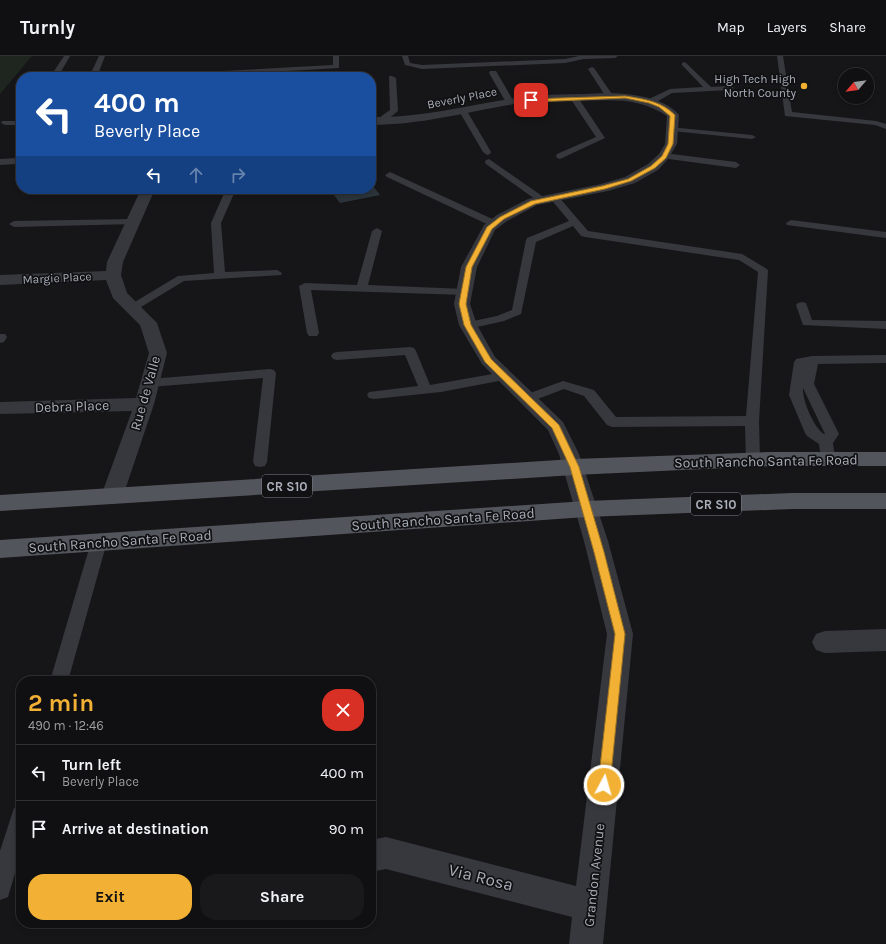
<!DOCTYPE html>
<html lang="en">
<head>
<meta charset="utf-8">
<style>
  :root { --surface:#101012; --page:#19191b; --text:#f1f3f6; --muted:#9c9d9f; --line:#303032; --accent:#f2b134 }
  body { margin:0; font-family:Karla,sans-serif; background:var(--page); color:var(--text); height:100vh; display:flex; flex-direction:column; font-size:15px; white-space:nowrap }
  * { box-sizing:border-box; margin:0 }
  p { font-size:13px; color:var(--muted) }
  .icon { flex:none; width:22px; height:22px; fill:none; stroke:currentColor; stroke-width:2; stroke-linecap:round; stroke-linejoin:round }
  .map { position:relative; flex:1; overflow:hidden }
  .drawer { position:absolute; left:16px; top:620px; width:360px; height:252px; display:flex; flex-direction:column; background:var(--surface); border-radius:16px; box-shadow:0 2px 6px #0003,0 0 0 1px var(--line) }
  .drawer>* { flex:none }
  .top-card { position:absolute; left:16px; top:16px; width:360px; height:122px; border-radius:16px; box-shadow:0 2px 6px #0003,0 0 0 1px var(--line); background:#1a4fa0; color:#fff; overflow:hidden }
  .needle { width:26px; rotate:242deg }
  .buttons { position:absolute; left:838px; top:12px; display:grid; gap:8px }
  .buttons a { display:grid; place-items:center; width:36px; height:36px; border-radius:50%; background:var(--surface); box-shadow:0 2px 6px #0003,0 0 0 1px var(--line); font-size:20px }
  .pin { position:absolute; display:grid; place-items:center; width:34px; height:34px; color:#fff; margin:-17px; border-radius:8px; box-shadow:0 2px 6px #0006 }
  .me { position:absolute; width:44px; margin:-22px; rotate:6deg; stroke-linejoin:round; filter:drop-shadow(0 0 3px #0008) }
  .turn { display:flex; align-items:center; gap:14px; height:84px; padding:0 12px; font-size:18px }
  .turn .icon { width:52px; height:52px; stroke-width:2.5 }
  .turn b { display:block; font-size:28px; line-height:34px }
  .lanes { display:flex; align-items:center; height:38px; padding:0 12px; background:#0003; justify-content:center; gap:20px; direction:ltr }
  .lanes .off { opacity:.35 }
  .round { display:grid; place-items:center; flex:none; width:42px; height:42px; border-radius:16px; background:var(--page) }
  .headline { display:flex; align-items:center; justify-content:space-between; height:68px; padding:0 12px }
  h1 { font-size:24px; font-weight:700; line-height:30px; color:var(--accent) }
  .action { display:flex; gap:8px; margin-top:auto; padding:8px 12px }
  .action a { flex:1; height:46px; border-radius:16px; background:var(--accent); color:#111; font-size:16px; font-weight:700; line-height:46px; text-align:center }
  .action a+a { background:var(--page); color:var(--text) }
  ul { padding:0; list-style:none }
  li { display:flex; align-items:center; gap:12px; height:56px; padding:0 12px; border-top:1px solid var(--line) }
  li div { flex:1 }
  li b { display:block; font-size:15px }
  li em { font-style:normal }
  header { display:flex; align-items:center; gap:24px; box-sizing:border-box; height:56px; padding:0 20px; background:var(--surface); border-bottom:1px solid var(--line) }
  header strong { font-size:19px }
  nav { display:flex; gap:22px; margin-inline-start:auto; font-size:14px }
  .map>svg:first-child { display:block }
  .green { fill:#1e261f }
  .water { fill:#2c353c }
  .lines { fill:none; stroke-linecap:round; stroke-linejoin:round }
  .service { fill:#37383d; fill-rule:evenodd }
  .minor { fill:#37383d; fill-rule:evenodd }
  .primary { fill:#53555c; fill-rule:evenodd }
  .route { fill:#f2b134; stroke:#9d7322 }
  .poi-dot { fill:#f2b134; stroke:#111113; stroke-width:1.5 }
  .labels { text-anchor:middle; stroke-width:3.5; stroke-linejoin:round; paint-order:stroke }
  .far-poi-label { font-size:12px; fill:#a8adb8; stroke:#111113; text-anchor:end }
  .far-street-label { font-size:12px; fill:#a8adb8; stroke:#111113 }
  .shield { fill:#111113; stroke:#7b7e86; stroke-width:1 }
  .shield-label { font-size:13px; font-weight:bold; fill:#a8adb8 }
  .street-label { font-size:14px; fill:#a8adb8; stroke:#111113 }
  .near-street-label { font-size:17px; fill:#a8adb8; stroke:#111113 }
</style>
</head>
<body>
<header>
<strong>Turnly</strong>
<nav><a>Map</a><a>Layers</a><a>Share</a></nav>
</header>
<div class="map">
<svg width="886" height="888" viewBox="0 0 886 888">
  <rect width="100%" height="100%" fill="#161618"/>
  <path class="green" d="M 0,0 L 32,0 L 0,38 Z"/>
  <path class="water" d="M 373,130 L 380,139 L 340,147 L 334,139 L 371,133 L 371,131 Z"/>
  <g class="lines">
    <path class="service" d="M 64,0 L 70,0 L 58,21 L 50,21 Z
      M 99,0 L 105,0 L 97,21 L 89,21 Z
      M 333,0 L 339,0 L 339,12 L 188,21 L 143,21 L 147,19 L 333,9 Z
      M 402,0 L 408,0 L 410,7 L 422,9 L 565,3 L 579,0 L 618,0 L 615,2 L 584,3 L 565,7 L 422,13 L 405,9 Z
      M 777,0 L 783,0 L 792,56 L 876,65 L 886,68 L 886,73 L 875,69 L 785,60 Z
      M 684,6 L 686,7 L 711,31 L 730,30 L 734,32 L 730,34 L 672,37 L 653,48 L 647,48 L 647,44 L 670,33 L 703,31 L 682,9 L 682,7 Z
      M 592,11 L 594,12 L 614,41 L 613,43 L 607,43 L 606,41 L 588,13 Z
      M 490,15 L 496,15 L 514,46 L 513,48 L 507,48 L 489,17 Z
      M 389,20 L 392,20 L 396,22 L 398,55 L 382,68 L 376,68 L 376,64 L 390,54 Z
      M 571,40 L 577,40 L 605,82 L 560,103 L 557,102 L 556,100 L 557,98 L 596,81 L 570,42 Z
      M 460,53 L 463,53 L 467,55 L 491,96 L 490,98 L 487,99 L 483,96 L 459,55 Z
      M 2,65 L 21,65 L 21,69 L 5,69 L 1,67 Z
      M 669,71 L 752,79 L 756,81 L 752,83 L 672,75 L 669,75 Z
      M 664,97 L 736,106 L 740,109 L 736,112 L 661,102 L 660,100 L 661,98 Z
      M 17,102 L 21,104 L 21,110 L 16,108 L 0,109 L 0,103 Z
      M 489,103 L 545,142 L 547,144 L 545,146 L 539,146 L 486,108 L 485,106 L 486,104 Z
      M 390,116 L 499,166 L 500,168 L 499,170 L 491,170 L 387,121 L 385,119 Z
      M 226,133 L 236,133 L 221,167 L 225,216 L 277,214 L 282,217 L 281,219 L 184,225 L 136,254 L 128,254 L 126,252 L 128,250 L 178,220 L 214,217 L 211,167 Z
      M 555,139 L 558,140 L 588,175 L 742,198 L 767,213 L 768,215 L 759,365 L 760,404 L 758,408 L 753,409 L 748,408 L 746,404 L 745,370 L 612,371 L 607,369 L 584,340 L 564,333 L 527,347 L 522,346 L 520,343 L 522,340 L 563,325 L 594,334 L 616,361 L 746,360 L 758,216 L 739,204 L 585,181 L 581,180 L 573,170 L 536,186 L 521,258 L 504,265 L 468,273 L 464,271 L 462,269 L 464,267 L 497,260 L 512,254 L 526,184 L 527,182 L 569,165 L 550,142 Z
      M 132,163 L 137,166 L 135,168 L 14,171 L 9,168 L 14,165 Z
      M 791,164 L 886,176 L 886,182 L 787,169 L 786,167 Z
      M 377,172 L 382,175 L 368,229 L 465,233 L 471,236 L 465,239 L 311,234 L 319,277 L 317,280 L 309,280 L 307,277 L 299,230 L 305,227 L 357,229 L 372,175 Z
      M 802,246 L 806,247 L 812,264 L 886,265 L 886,273 L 803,269 L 796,249 L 798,247 Z
      M 0,278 L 5,278 L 7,281 L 4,286 L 0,287 Z
      M 410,291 L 414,292 L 416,295 L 430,329 L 504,316 L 508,317 L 510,320 L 508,323 L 504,324 L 441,336 L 374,343 L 369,342 L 367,339 L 369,336 L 418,330 L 405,299 L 337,304 L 333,303 L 331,300 L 333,297 L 337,296 Z
      M 886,299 L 886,307 L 818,308 L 814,328 L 839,378 L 833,387 L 834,395 L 838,403 L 836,407 L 831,408 L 826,407 L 820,395 L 819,388 L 807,380 L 805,377 L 789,339 L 794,306 L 796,303 L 812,300 ZM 803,332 L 825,378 L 824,378 C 814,372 802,344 803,332 Z
      M 270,313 L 274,314 L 276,317 L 267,406 L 265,410 L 260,411 L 255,410 L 253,406 L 263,322 L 150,331 L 145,330 L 144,327 L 145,324 L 150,323 Z
      M 99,480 L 105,482 L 107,486 L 68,625 L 50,625 L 91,486 L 93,482 Z
      M 21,749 L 21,797 L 8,841 L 0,844 L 0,795 L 14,752 Z"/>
    <path class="minor" d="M 607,37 C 628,37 665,41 679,59 L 677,88 L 668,103 L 658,114 L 635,127 L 608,135 L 537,149 L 507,165 L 495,174 L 477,211 L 470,248 L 477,269 L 495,301 L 563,366 L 579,398 L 608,485 L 633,578 L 603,888 L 569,888 L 572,861 L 386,813 L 371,816 L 371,784 L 386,781 L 576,830 L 607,578 L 584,485 L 559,398 L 548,374 L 482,308 L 459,269 L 454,248 L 461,211 L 484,169 L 497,159 L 528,143 L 601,128 L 625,121 L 648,108 L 659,98 L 665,88 L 667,60 C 638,41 613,44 579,45 C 558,46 537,45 515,48 C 467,56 421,69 371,69 L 371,61 C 421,62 467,49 516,42 C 546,37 577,39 607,37 Z
      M 141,133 L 155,133 L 123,206 L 121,219 L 127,237 L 157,267 L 167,297 L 154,348 L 123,440 L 120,446 L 112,448 L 104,446 L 101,440 L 132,355 L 0,358 L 0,346 L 136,342 L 149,297 L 140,269 L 113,242 L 106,224 L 0,229 L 0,219 L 106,215 L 107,206 Z
      M 886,573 L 886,595 L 825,597 L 816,594 L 812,586 L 816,578 L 825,575 Z"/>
    <path class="primary" d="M 772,396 L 886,396 L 886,410 L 772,410 L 574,419 L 0,455 L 0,439 L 574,403 Z
      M 792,437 L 886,437 L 886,453 L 792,453 L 586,461 L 0,502 L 0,484 L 586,445 Z"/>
  </g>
  <path class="route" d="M 625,40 C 644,43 661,45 675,59 L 673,88 L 666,102 L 655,112 L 631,125 L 605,133 L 535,148 L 504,163 L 492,173 L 472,211 L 466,248 L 471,269 L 491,303 L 559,369 L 579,411 L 604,496 L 625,578 L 610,729 L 608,733 L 604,735 L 599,733 L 598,729 L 615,578 L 594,496 L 570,411 L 552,372 L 485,306 L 464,269 L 459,248 L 466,211 L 487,171 L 500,161 L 531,145 L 602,130 L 628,123 L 651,110 L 662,100 L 668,88 L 670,60 L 659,51 L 649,47 L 625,42 L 531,46 L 530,43 Z"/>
  <circle class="poi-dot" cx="804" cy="30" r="4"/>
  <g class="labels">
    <g class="far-poi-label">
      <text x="796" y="27">High Tech High<tspan x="796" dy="14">North County</tspan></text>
    </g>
    <g class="far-street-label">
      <text transform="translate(462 42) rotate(-11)" y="4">Beverly Place</text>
      <text transform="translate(57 222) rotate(-3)" y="4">Margie Place</text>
    </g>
    <g class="shield">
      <rect x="262" y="419" width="50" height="22" rx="3"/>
      <rect x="691" y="437" width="50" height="22" rx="3"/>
    </g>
    <g class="shield-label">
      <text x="287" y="435">CR S10</text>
      <text x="716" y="453">CR S10</text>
    </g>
    <g class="street-label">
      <text transform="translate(145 337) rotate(-74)" y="5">Rue de Valle</text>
      <text transform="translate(72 350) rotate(-2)" y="5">Debra Place</text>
      <text transform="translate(766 405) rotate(-1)" y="5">South Rancho Santa Fe Road</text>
      <text transform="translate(443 463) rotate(-4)" y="5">South Rancho Santa Fe Road</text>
      <text transform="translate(120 485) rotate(-4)" y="5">South Rancho Santa Fe Road</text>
      <text transform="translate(594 819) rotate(-84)" y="5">Grandon Avenue</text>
    </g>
    <g class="near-street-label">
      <text transform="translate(481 821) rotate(14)" y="6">Via Rosa</text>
    </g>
  </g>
</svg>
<div class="buttons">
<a><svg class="needle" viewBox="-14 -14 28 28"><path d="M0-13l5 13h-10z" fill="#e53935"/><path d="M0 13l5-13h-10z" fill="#9c9d9f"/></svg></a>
</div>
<div class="pin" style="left:531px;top:44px;background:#d93025"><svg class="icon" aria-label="arrive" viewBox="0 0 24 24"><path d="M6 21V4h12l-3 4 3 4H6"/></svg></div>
<svg class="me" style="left:604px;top:729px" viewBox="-20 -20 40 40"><circle r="17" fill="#f2b134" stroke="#fff" stroke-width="3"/><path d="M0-11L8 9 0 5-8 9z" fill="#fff"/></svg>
<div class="top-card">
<div class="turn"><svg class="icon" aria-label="left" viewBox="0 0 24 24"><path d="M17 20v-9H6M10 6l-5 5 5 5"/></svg><div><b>400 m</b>Beverly Place</div></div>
<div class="lanes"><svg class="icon" aria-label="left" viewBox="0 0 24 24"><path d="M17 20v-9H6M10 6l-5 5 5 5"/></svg><svg class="icon off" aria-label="ahead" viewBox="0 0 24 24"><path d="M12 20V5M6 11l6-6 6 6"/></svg><svg class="icon off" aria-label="right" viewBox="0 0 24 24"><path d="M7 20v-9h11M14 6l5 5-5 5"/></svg></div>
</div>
<section class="drawer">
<div class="headline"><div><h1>2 min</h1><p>490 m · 12:46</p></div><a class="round" style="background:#d93025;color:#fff"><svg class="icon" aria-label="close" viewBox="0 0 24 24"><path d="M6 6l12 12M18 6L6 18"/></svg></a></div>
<ul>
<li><svg class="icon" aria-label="left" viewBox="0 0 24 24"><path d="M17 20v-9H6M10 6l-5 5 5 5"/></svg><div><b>Turn left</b><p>Beverly Place</p></div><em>400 m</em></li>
<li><svg class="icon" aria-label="arrive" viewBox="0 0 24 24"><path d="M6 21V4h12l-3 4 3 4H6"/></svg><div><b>Arrive at destination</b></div><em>90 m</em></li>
</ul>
<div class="action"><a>Exit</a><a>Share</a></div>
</section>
</div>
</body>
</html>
